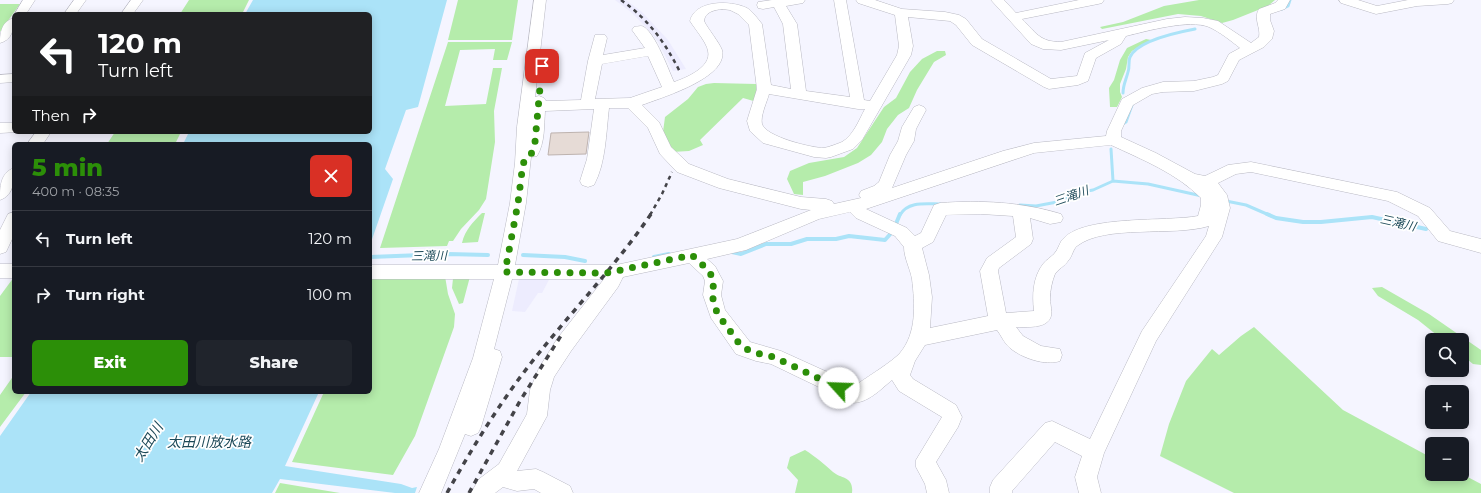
<!DOCTYPE html>
<html lang="en">
<head>
<meta charset="utf-8">
<style>
  :root { --surface:#171b24; --page:#20242c; --text:#f1f3f6; --muted:#9ea1a6; --line:#363941; --accent:#2c8f08 }
  body { margin:0; font-family:Montserrat,"Noto Sans JP",sans-serif; background:var(--page); color:var(--text); height:100vh; display:flex; flex-direction:column; font-size:15px; white-space:nowrap }
  * { box-sizing:border-box; margin:0 }
  p { font-size:13px; color:var(--muted) }
  .icon { flex:none; width:22px; height:22px; fill:none; stroke:currentColor; stroke-width:2; stroke-linecap:round; stroke-linejoin:round }
  .map { position:relative; flex:1; overflow:hidden }
  .drawer { position:absolute; left:12px; top:142px; width:360px; height:252px; display:flex; flex-direction:column; background:var(--surface); border-radius:6px; box-shadow:0 2px 10px #0003 }
  .drawer>* { flex:none }
  .top-card { position:absolute; left:12px; top:12px; width:360px; height:122px; border-radius:6px; box-shadow:0 2px 10px #0003; background:#202124; color:#fff; overflow:hidden }
  .tools { position:absolute; left:1425px; top:333px; display:grid; gap:8px }
  .tools a { display:grid; place-items:center; width:44px; height:44px; border-radius:6px; background:var(--surface); box-shadow:0 2px 10px #0003; font-size:20px }
  .pin { position:absolute; display:grid; place-items:center; width:34px; height:34px; color:#fff; margin:-17px; border-radius:8px; box-shadow:0 2px 6px #0006 }
  .me { position:absolute; width:44px; margin:-22px; rotate:295deg; stroke-linejoin:round; filter:drop-shadow(0 0 3px #0008) }
  .turn { display:flex; align-items:center; gap:14px; height:84px; padding:0 20px; font-size:18px }
  .turn .icon { width:52px; height:52px; stroke-width:2.5 }
  .turn b { display:block; font-size:28px; line-height:34px }
  .then { display:flex; align-items:center; height:38px; padding:0 20px; background:#0003; gap:8px; font-size:15px }
  .round { display:grid; place-items:center; flex:none; width:42px; height:42px; border-radius:6px; background:var(--page) }
  .overview { display:flex; align-items:center; justify-content:space-between; height:68px; padding:0 20px }
  h1 { font-size:24px; font-weight:800; line-height:30px; color:var(--accent) }
  .cta { display:flex; gap:8px; margin-top:auto; padding:8px 20px }
  .cta a { flex:1; height:46px; border-radius:6px; background:var(--accent); color:#fff; font-size:16px; font-weight:800; line-height:46px; text-align:center }
  .cta a+a { background:var(--page); color:var(--text) }
  ul { padding:0; list-style:none }
  li { display:flex; align-items:center; gap:12px; height:56px; padding:0 20px; border-top:1px solid var(--line) }
  li div { flex:1 }
  li b { display:block; font-size:15px }
  li em { font-style:normal }
  .map>svg:first-child { display:block }
  .built { fill:#edecfe }
  .green { fill:#b5ecab }
  .water { fill:#abe3f8 }
  .lines { fill:none; stroke-linecap:round; stroke-linejoin:round }
  .stream-far1 { stroke:#abe3f8; stroke-width:3 }
  .stream { stroke:#abe3f8; stroke-width:4 }
  .building { fill:#e6dbd6; stroke:#beb3af }
  .minor-casing { stroke:#b9b9c3; stroke-width:1 }
  .minor { fill:#fff; fill-rule:evenodd }
  .rail-far1 { stroke:#434348; stroke-width:2.5; stroke-dasharray:4 4; stroke-linecap:butt }
  .rail { stroke:#434348; stroke-width:3.5; stroke-dasharray:5.5 5.5; stroke-linecap:butt }
  .route { stroke:#2c8f08; stroke-width:7; stroke-dasharray:0 12.6 }
  .labels { text-anchor:middle; stroke-width:3.5; stroke-linejoin:round; paint-order:stroke }
  .water-label { font-size:12px; font-style:italic; fill:#1c4958; stroke:#fff }
  .near-water-label { font-size:14px; font-style:italic; fill:#1c4958; stroke:#fff }
</style>
</head>
<body>
<div class="map">
<svg width="1481" height="493" viewBox="0 0 1481 493">
  <rect width="100%" height="100%" fill="#f5f5ff"/>
  <path class="built" d="M 615,0 L 626,0 L 642,12 L 668,40 L 686,69 L 673,71 L 658,42 L 647,28 L 631,12 Z
    M 551,276 L 542,293 L 538,293 L 525,312 L 512,311 L 519,279 Z"/>
  <path class="green" d="M 189,0 L 249,0 L 242,14 L 180,14 Z
    M 458,0 L 518,0 L 512,40 L 448,40 Z
    M 1199,0 L 1275,0 L 1268,6 L 1233,20 L 1222,23 L 1201,16 L 1178,14 L 1102,29 L 1100,27 L 1123,22 L 1164,6 Z
    M 0,4 L 20,4 L 0,32 Z
    M 1146,39 L 1151,40 L 1132,51 L 1128,57 L 1126,69 L 1120,84 L 1120,92 L 1122,97 L 1117,107 L 1110,107 L 1109,88 L 1114,80 L 1120,60 L 1127,48 Z
    M 448,42 L 512,42 L 507,60 L 493,60 L 495,49 L 460,50 L 445,106 L 486,104 L 493,68 L 502,68 L 494,111 L 495,142 L 486,199 L 479,210 L 461,229 L 453,241 L 449,241 L 447,246 L 380,248 Z
    M 937,51 L 945,51 L 946,55 L 934,62 L 917,90 L 909,108 L 898,115 L 887,129 L 882,142 L 871,155 L 858,163 L 825,176 L 803,182 L 803,195 L 794,194 L 787,179 L 790,171 L 809,163 L 844,157 L 857,148 L 884,107 L 896,98 L 910,72 L 922,59 Z
    M 714,83 L 756,84 L 757,102 L 743,98 L 700,140 L 703,145 L 689,151 L 672,152 L 663,132 L 665,117 L 688,99 L 698,87 L 706,84 Z
    M 115,132 L 181,132 L 175,144 L 107,144 Z
    M 482,213 L 485,213 L 478,242 L 462,243 C 465,230 473,222 482,213 Z
    M 454,269 L 472,269 L 463,303 L 459,304 L 452,288 Z
    M 370,276 L 445,276 L 448,294 L 455,314 L 454,327 L 415,436 L 393,475 L 292,462 L 324,392 L 370,392 Z
    M 14,277 L 14,357 L 0,357 L 0,296 Z
    M 1382,287 L 1429,314 L 1481,350 L 1481,365 L 1473,364 L 1462,355 L 1462,340 L 1443,340 L 1418,320 L 1378,296 L 1372,288 Z
    M 1254,327 L 1343,410 L 1432,458 L 1432,474 L 1462,474 L 1481,484 L 1481,493 L 1234,493 L 1160,456 L 1169,424 L 1186,381 L 1212,349 L 1219,355 L 1241,336 Z
    M 14,375 L 14,392 L 26,392 L 0,427 L 0,395 Z
    M 805,450 C 816,457 823,463 833,472 C 841,479 854,476 852,493 L 795,493 L 798,480 L 787,468 L 790,457 Z
    M 280,483 L 340,493 L 275,493 Z"/>
  <path class="water" d="M 253,0 L 447,0 L 418,107 L 406,110 L 385,169 L 393,179 L 370,245 L 370,144 L 183,144 L 189,132 L 370,132 L 370,14 L 245,14 Z
    M 31,392 L 319,392 L 285,466 L 401,484 L 412,488 L 417,487 L 415,493 L 395,493 L 280,479 L 272,493 L 0,493 L 0,436 Z"/>
  <g class="lines">
    <path class="stream-far1" d="M 1282,9 L 1288,6 L 1290,0
      M 1123,93 C 1123,85 1126,80 1128,72 C 1130,67 1128,61 1130,57 C 1138,40 1179,32 1195,29
      M 1121,125 L 1126,122 L 1132,105
      M 1111,149 L 1113,181
      M 1226,201 L 1246,205 L 1269,215
      M 1020,205 L 1036,206 L 1057,202 L 1082,192 L 1093,190 L 1113,181 L 1148,184 L 1202,196
      M 900,215 C 908,201 926,204 940,204"/>
    <path class="stream" d="M 1267,214 L 1276,218 L 1303,222 L 1321,222 L 1372,217 L 1426,229
      M 732,252 L 741,254 L 766,244 L 791,244 L 807,239 L 836,239 L 849,236 L 885,240 L 893,231 L 900,214
      M 523,255 L 565,257 L 585,261
      M 370,257 L 448,254 L 488,255
      M 654,257 L 669,254"/>
  </g>
  <path class="building" d="M 589,132 L 586,154 L 548,155 L 551,133 Z"/>
  <g class="lines">
    <g class="minor-casing">
      <path id="minor" d="M 23,0 L 35,0 L 26,14 L 14,15 Z
        M 74,0 L 86,0 L 76,14 L 64,14 Z
        M 131,0 L 143,0 L 133,14 L 121,14 Z
        M 534,0 L 546,0 L 535,97 L 539,96 L 544,98 L 546,101 L 581,100 L 588,61 L 595,35 L 605,35 L 607,38 L 603,55 L 645,48 L 632,30 L 634,27 C 637,27 641,25 644,27 C 656,35 668,69 674,82 C 686,78 712,67 708,51 C 707,43 695,29 690,21 C 695,0 730,0 747,8 C 752,11 758,19 762,24 L 771,85 L 791,89 L 783,24 L 774,7 L 763,9 L 758,8 L 757,5 L 758,2 L 772,0 L 805,0 L 803,3 L 786,6 L 797,24 L 806,91 L 850,97 L 834,0 L 846,0 L 864,100 L 870,101 L 897,55 L 899,46 L 895,15 L 858,3 L 856,0 L 875,0 L 902,9 L 945,12 L 959,15 L 966,19 L 982,39 L 1051,79 L 1077,76 L 1085,53 L 1109,40 L 1061,50 L 1043,49 L 1031,44 L 991,0 L 1004,0 L 1016,13 L 1079,0 L 1104,0 L 1102,3 L 1098,4 L 1022,19 C 1036,33 1040,42 1061,42 L 1167,19 L 1185,17 L 1203,18 L 1218,21 L 1251,43 L 1259,37 C 1261,27 1253,19 1259,9 L 1275,3 L 1278,0 L 1290,0 L 1285,9 L 1270,14 L 1270,20 L 1274,31 L 1272,39 L 1264,47 L 1239,60 L 1228,81 L 1222,84 L 1194,91 L 1163,92 L 1152,94 L 1133,105 L 1121,131 L 1121,137 L 1156,153 L 1195,174 L 1205,176 L 1228,165 L 1251,162 L 1397,192 L 1430,208 L 1450,231 L 1481,239 L 1481,253 L 1438,241 L 1418,216 L 1388,201 L 1251,172 L 1236,174 L 1218,183 L 1227,195 L 1230,208 L 1222,237 L 1156,341 L 1104,453 L 1097,477 L 1101,493 L 1079,493 L 1075,477 L 1082,456 L 1055,442 L 1012,491 L 1012,493 L 990,493 L 990,487 L 993,480 L 1045,423 L 1052,421 L 1090,439 L 1142,331 L 1206,236 L 1209,226 C 1173,237 1105,224 1077,246 C 1073,249 1072,257 1068,261 C 1065,266 1058,269 1055,274 C 1052,281 1050,291 1050,298 C 1050,307 1055,317 1046,323 C 1039,328 1024,327 1016,327 L 1023,336 L 1041,346 L 1060,349 L 1062,355 L 1060,361 C 1045,366 1022,358 1010,348 C 1004,343 1001,335 997,330 L 925,345 L 915,361 L 910,375 L 913,379 L 956,405 L 962,417 L 958,427 L 936,462 L 946,480 L 949,493 L 927,493 L 925,484 L 916,467 L 916,460 L 942,417 L 899,391 L 892,380 C 880,390 868,403 852,403 L 771,364 L 756,361 L 736,354 L 711,318 L 703,295 L 705,281 L 703,276 L 689,263 L 623,277 L 618,287 L 571,351 L 554,377 L 550,390 L 547,416 L 517,471 L 536,469 L 543,472 L 570,486 L 573,493 L 541,493 L 534,489 L 517,491 L 503,487 L 495,493 L 471,493 L 479,479 L 499,464 L 527,414 L 530,390 L 539,368 L 557,339 L 604,279 L 512,279 L 494,349 L 500,351 L 502,357 L 481,427 L 478,433 L 471,436 L 465,434 L 441,493 L 419,493 L 439,449 L 473,358 L 494,279 L 370,279 L 370,265 L 498,265 L 510,203 L 515,163 L 517,127 ZM 722,9 L 730,10 L 738,14 L 749,25 L 757,89 L 747,121 L 750,131 L 763,143 L 814,157 L 826,158 L 831,157 L 853,149 L 862,140 L 911,55 L 913,46 L 908,17 L 950,21 L 956,25 L 972,45 L 1044,87 L 1049,89 L 1078,85 L 1088,81 L 1096,58 L 1121,44 L 1126,36 C 1147,31 1189,19 1209,27 C 1220,32 1231,41 1240,48 L 1229,54 L 1218,75 L 1213,77 L 1194,81 L 1163,82 L 1142,88 L 1122,99 L 1107,131 L 1106,136 L 1034,143 L 1003,151 L 892,188 L 906,155 L 914,141 L 916,129 L 926,110 L 924,107 L 919,105 L 914,107 L 902,127 L 898,141 L 890,155 L 879,182 L 874,186 L 861,191 L 859,195 L 861,198 L 834,204 L 832,201 L 826,199 L 801,197 L 728,179 L 689,164 L 671,147 L 659,122 L 642,105 C 660,98 729,78 722,50 C 719,42 708,29 704,21 C 705,12 714,10 722,9 ZM 648,56 L 662,87 L 630,98 L 595,99 L 602,64 ZM 769,94 L 858,109 L 865,109 C 859,120 853,136 842,142 C 837,144 829,147 824,148 C 812,148 766,137 762,124 C 760,116 767,102 769,94 ZM 609,108 L 628,108 L 648,128 L 660,154 L 677,172 L 719,188 L 801,209 L 811,210 L 737,239 L 616,265 L 515,265 L 526,203 L 531,157 L 537,156 C 545,143 544,125 545,111 L 594,109 L 587,159 L 580,181 L 582,185 L 588,187 L 594,185 C 606,163 606,133 609,108 ZM 1111,145 C 1143,160 1176,173 1201,198 L 1201,205 L 1198,216 C 1166,222 1086,215 1064,238 C 1059,242 1059,249 1054,254 C 1051,257 1046,260 1043,264 C 1033,277 1032,295 1034,311 L 1006,313 L 998,271 L 999,268 L 1031,244 L 1033,239 L 1030,218 L 1050,224 L 1061,222 L 1063,218 L 1061,214 C 1022,202 981,200 940,203 L 934,205 L 921,233 L 915,236 L 907,228 L 866,209 L 1034,153 ZM 850,212 L 856,218 L 895,236 L 904,247 C 904,258 910,268 912,279 C 915,304 917,333 900,353 C 892,362 867,377 856,385 L 781,351 L 750,342 L 725,310 L 721,295 L 723,281 L 715,266 L 707,259 L 746,250 L 819,219 ZM 981,214 L 1013,216 L 1016,237 L 987,258 L 980,271 L 988,316 L 930,328 L 932,297 L 929,275 L 922,248 L 933,242 L 946,215 Z
        M 1339,0 L 1358,0 L 1377,6 L 1408,0 L 1454,0 L 1452,3 L 1448,4 L 1417,6 L 1376,14 L 1341,3 Z
        M 14,18 C 14,29 12,40 0,43 C 0,32 2,21 14,18 Z
        M 14,74 L 14,82 L 0,83 L 0,75 Z
        M 0,123 L 14,123 L 14,132 L 18,132 L 0,133 Z
        M 36,132 L 51,132 L 43,144 L 27,144 Z
        M 14,168 C 14,181 14,195 0,200 C 0,187 0,173 14,168 Z
        M 14,212 L 14,235 L 6,252 L 0,254 L 0,230 L 8,214 Z
        M 0,264 L 14,264 L 14,278 L 0,278 Z"/>
    </g>
    <use href="#minor" class="minor"/>
    <path class="rail-far1" d="M 621,0 C 648,19 665,42 680,72
      M 650,215 L 662,194 L 672,172"/>
    <path class="rail" d="M 447,493 C 472,448 499,404 531,363 C 570,313 615,267 651,214
      M 469,493 L 520,401 L 562,334"/>
  </g>
  <g class="lines">
    <path class="route" d="M 542,66 L 535,142 L 530,158 L 523,163 L 518,203 L 505,272 L 607,273 L 692,255 L 709,271 L 714,281 L 712,295 L 717,313 L 738,342 L 744,348 L 756,353 L 774,357 L 839,388"/>
  </g>
  <g class="labels">
    <g class="water-label">
      <text transform="translate(1071 196) rotate(-19)" y="4">三滝川</text>
      <text transform="translate(1398 223) rotate(13)" y="4">三滝川</text>
      <text transform="translate(429 256) rotate(-1)" y="4">三滝川</text>
    </g>
    <g class="near-water-label">
      <text transform="translate(148 442) rotate(-58)" y="5">太田川</text>
      <text x="209" y="447">太田川放水路</text>
    </g>
  </g>
</svg>
<div class="tools">
<a><svg class="icon" aria-label="search" viewBox="0 0 24 24"><circle cx="10" cy="10" r="6"/><path d="M15 15l6 6"/></svg></a>
<a>+</a>
<a>−</a>
</div>
<div class="pin" style="left:542px;top:66px;background:#d93025"><svg class="icon" aria-label="arrive" viewBox="0 0 24 24"><path d="M6 21V4h12l-3 4 3 4H6"/></svg></div>
<svg class="me" style="left:839px;top:388px" viewBox="-20 -20 40 40"><circle r="19" fill="#fff"/><path d="M0-13L10 11 0 6-10 11z" fill="#2c8f08"/></svg>
<div class="top-card">
<div class="turn"><svg class="icon" aria-label="left" viewBox="0 0 24 24"><path d="M17 20v-9H6M10 6l-5 5 5 5"/></svg><div><b>120 m</b>Turn left</div></div>
<div class="then">Then<svg class="icon" aria-label="right" viewBox="0 0 24 24"><path d="M7 20v-9h11M14 6l5 5-5 5"/></svg></div>
</div>
<section class="drawer">
<div class="overview"><div><h1>5 min</h1><p>400 m · 08:35</p></div><a class="round" style="background:#d93025;color:#fff"><svg class="icon" aria-label="close" viewBox="0 0 24 24"><path d="M6 6l12 12M18 6L6 18"/></svg></a></div>
<ul>
<li><svg class="icon" aria-label="left" viewBox="0 0 24 24"><path d="M17 20v-9H6M10 6l-5 5 5 5"/></svg><div><b>Turn left</b></div><em>120 m</em></li>
<li><svg class="icon" aria-label="right" viewBox="0 0 24 24"><path d="M7 20v-9h11M14 6l5 5-5 5"/></svg><div><b>Turn right</b></div><em>100 m</em></li>
</ul>
<div class="cta"><a>Exit</a><a>Share</a></div>
</section>
</div>
</body>
</html>
